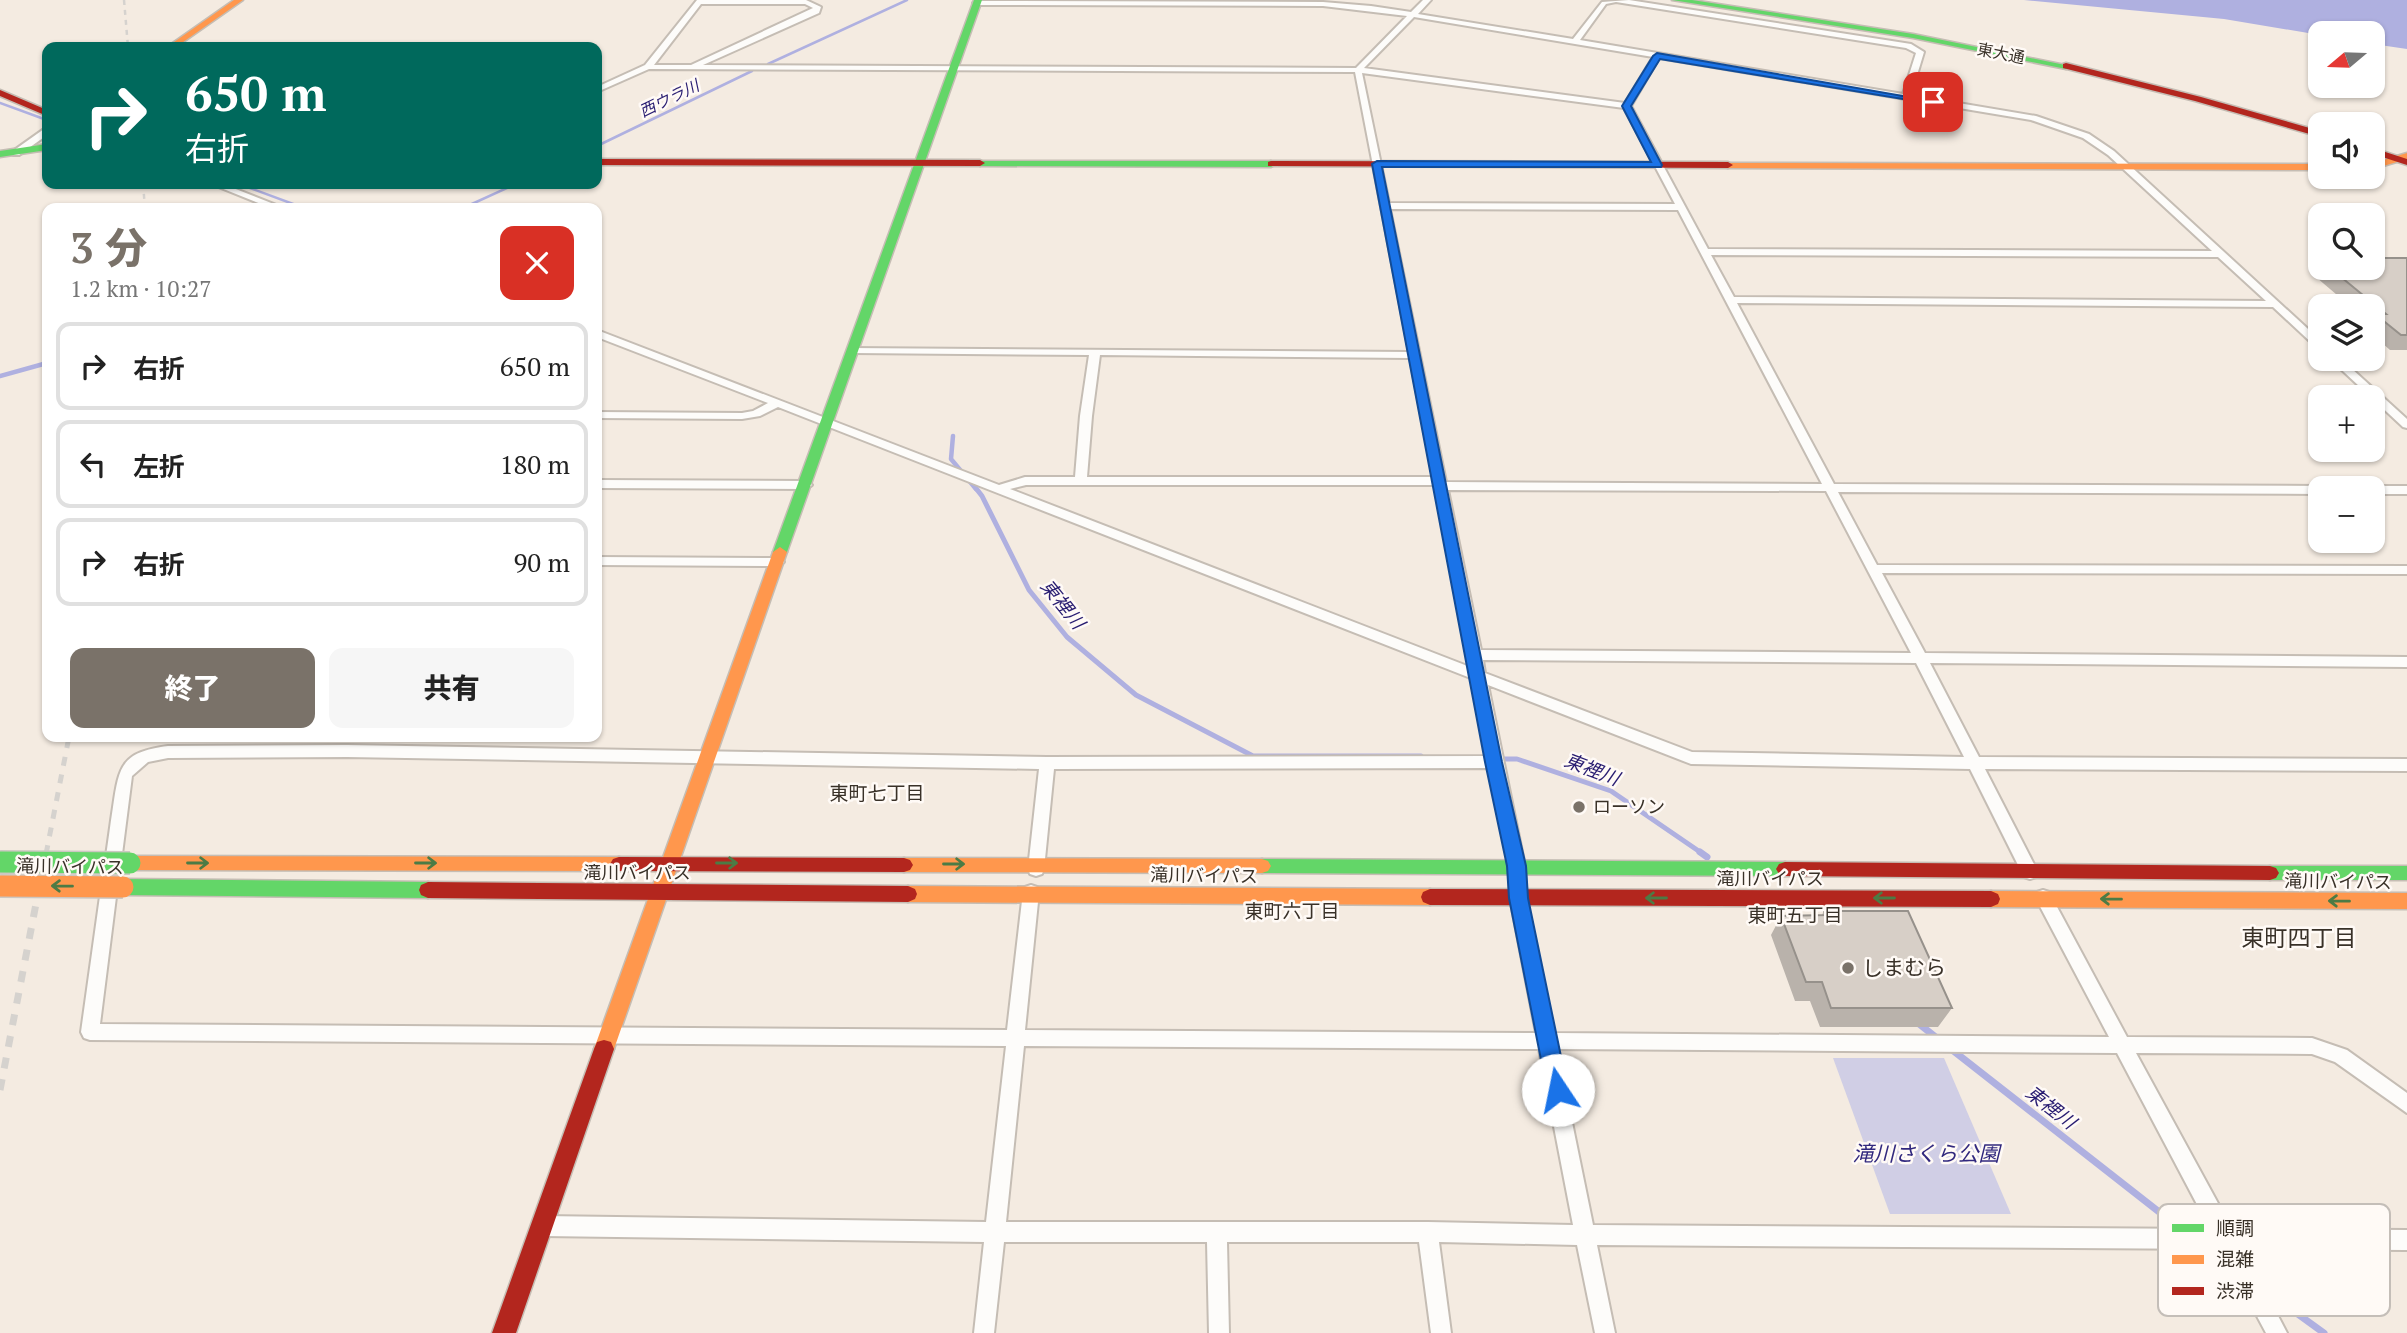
<!DOCTYPE html>
<html lang="ja">
<head>
<meta charset="utf-8">
<style>
  :root { --surface:#fff; --page:#f6f6f6; --text:#222; --muted:#767676; --line:#e0e0e0; --accent:#7a7269 }
  body { margin:0; font-family:"PT Serif","Noto Sans JP",serif; background:var(--page); color:var(--text); height:100vh; display:flex; flex-direction:column; font-size:26px; white-space:nowrap }
  * { box-sizing:border-box; margin:0 }
  p { font-size:23px; color:var(--muted) }
  .icon { flex:none; width:38px; height:38px; fill:none; stroke:currentColor; stroke-width:2; stroke-linecap:round; stroke-linejoin:round }
  .map { position:relative; flex:1; overflow:hidden }
  .panel { position:absolute; left:42px; top:203px; width:560px; height:539px; display:flex; flex-direction:column; background:var(--surface); border-radius:14px; box-shadow:0 2px 5px #0004 }
  .panel>* { flex:none }
  .top-card { position:absolute; left:42px; top:42px; width:560px; height:147px; border-radius:14px; box-shadow:0 2px 5px #0004; background:#00695c; color:#fff; overflow:hidden }
  .needle { width:46px; rotate:251deg }
  .fabs { position:absolute; left:2308px; top:21px; display:grid; gap:14px }
  .fabs a { display:grid; place-items:center; width:77px; height:77px; border-radius:14px; background:var(--surface); box-shadow:0 2px 5px #0004; font-size:35px }
  .pin { position:absolute; display:grid; place-items:center; width:60px; height:60px; color:#fff; margin:-30px; border-radius:14px; box-shadow:0 4px 10px #0006 }
  .me { position:absolute; width:77px; margin:-38px; rotate:349deg; stroke-linejoin:round; filter:drop-shadow(0 0 5px #0008) }
  .turn { display:flex; align-items:center; gap:24px; height:147px; padding:0 28px; font-size:32px }
  .turn .icon { width:91px; height:91px; stroke-width:2.5 }
  .turn b { display:block; font-size:49px; line-height:60px }
  .round { display:grid; place-items:center; flex:none; width:74px; height:74px; border-radius:14px; background:var(--page) }
  .head { display:flex; align-items:center; justify-content:space-between; height:119px; padding:0 28px }
  h1 { font-size:42px; font-weight:800; line-height:52px; color:var(--accent) }
  .primary-button { display:flex; gap:14px; margin-top:auto; padding:14px 28px }
  .primary-button a { flex:1; height:80px; border-radius:14px; background:var(--accent); color:#fff; font-size:28px; font-weight:800; line-height:80px; text-align:center }
  .primary-button a+a { background:var(--page); color:var(--text) }
  ul { padding:0; list-style:none }
  li { display:flex; align-items:center; gap:21px; height:88px; margin:0 14px 10px; padding:0 14px; border:4px solid var(--line); border-radius:14px }
  li div { flex:1 }
  li b { display:block; font-size:26px }
  li em { font-style:normal }
  .map>svg:first-child { display:block }
  .green { fill:#d0cee5 }
  .water { fill:#afb0e0 }
  .lines { fill:none; stroke-linecap:round; stroke-linejoin:round }
  .stream-far3 { stroke:#afb0e0; stroke-width:2.5 }
  .stream-far2 { stroke:#afb0e0; stroke-width:4.5 }
  .stream-far1 { stroke:#afb0e0; stroke-width:5 }
  .stream { stroke:#afb0e0; stroke-width:7 }
  .street-casing { stroke:#c5bdb4; stroke-width:4 }
  .fast-casing { stroke:#c5bdb4; stroke-width:3 }
  .slow-casing { stroke:#c5bdb4; stroke-width:3 }
  .jam-casing { stroke:#c5bdb4; stroke-width:3 }
  .street { fill:#fdfcfa; fill-rule:evenodd }
  .fast { fill:#63d668; fill-rule:evenodd }
  .slow { fill:#ff974d; fill-rule:evenodd }
  .jam { fill:#b3261e; fill-rule:evenodd }
  .rail-far2 { stroke:#d5d2ce; stroke-width:2.5; stroke-dasharray:5 5; stroke-linecap:butt }
  .rail-far1 { stroke:#d5d2ce; stroke-width:5; stroke-dasharray:9 9; stroke-linecap:butt }
  .rail { stroke:#d5d2ce; stroke-width:7; stroke-dasharray:11 11; stroke-linecap:butt }
  .fast-bridge-casing { stroke:#ccc7c2; stroke-width:24; stroke-linecap:butt }
  .slow-bridge-casing { stroke:#ccc7c2; stroke-width:24; stroke-linecap:butt }
  .fast-bridge { stroke:#63d668; stroke-width:21 }
  .slow-bridge { stroke:#ff974d; stroke-width:21 }
  .wall { fill:#b9b2ab }
  .building { fill:#d7cfc7; stroke:#96918b; stroke-width:2 }
  .oneway { stroke:#4c7b45 }
  .route { fill:#1a73e8; stroke:#114b97; stroke-width:2 }
  .poi-dot { fill:#7a7269; stroke:#fffaf6; stroke-width:2.5 }
  .labels { text-anchor:middle; stroke-width:5; stroke-linejoin:round; paint-order:stroke }
  .far-street-label { font-size:16px; fill:#393128; stroke:#fffaf6 }
  .far-water-label { font-size:16px; font-style:italic; fill:#281c71; stroke:#fffaf6 }
  .poi-label { font-size:18px; fill:#393128; stroke:#fffaf6; text-anchor:start }
  .street-label { font-size:18px; fill:#393128; stroke:#fffaf6 }
  .water-label { font-size:19px; font-style:italic; fill:#281c71; stroke:#fffaf6 }
  .neighbourhood-label { font-size:19px; fill:#393128; stroke:#fffaf6 }
  .near-poi-label { font-size:21px; fill:#393128; stroke:#fffaf6; text-anchor:start }
  .near-park-label { font-size:21px; font-style:italic; fill:#31287e; stroke:#fffaf6 }
  .near-neighbourhood-label { font-size:23px; fill:#393128; stroke:#fffaf6 }
  .key { fill:#fffaf6; stroke:#c4beb8; stroke-width:2 }
  .key-label { font-size:19px; fill:#393128 }
</style>
</head>
<body>
<div class="map">
<svg width="2407" height="1333" viewBox="0 0 2407 1333">
  <rect width="100%" height="100%" fill="#f4ebe1"/>
  <path class="green" d="M 1833,1058 L 1944,1058 L 2011,1214 L 1890,1214 Z"/>
  <path class="water" d="M 2024,0 L 2407,0 L 2407,49 L 2373,44 L 2373,33 L 2320,35 L 2224,19 Z"/>
  <g class="lines">
    <path class="stream-far3" d="M 768,64 L 907,0
      M 0,103 L 44,119
      M 597,146 L 752,71
      M 239,184 L 304,208
      M 463,208 L 516,184"/>
    <path class="stream-far2" d="M 0,376 L 47,363
      M 953,436 L 951,459 L 976,489"/>
    <path class="stream-far1" d="M 975,487 L 982,496 L 1029,590 L 1067,637 L 1136,695 L 1253,756 L 1421,756
      M 1498,759 L 1517,759 L 1611,791 L 1703,854"/>
    <path class="stream" d="M 1700,852 L 1707,857
      M 1918,1023 L 1938,1039
      M 1951,1049 L 2186,1233
      M 2203,1245 L 2234,1268
      M 2259,1286 L 2324,1333"/>
    <g class="street-casing">
      <path id="street" d="M 697,0 L 806,0 L 821,7 L 819,13 L 703,65 L 1356,68 L 1407,16 L 1323,6 L 977,5 L 973,3 L 977,1 L 1323,2 L 1371,6 L 1411,12 L 1423,0 L 1431,0 L 1418,14 L 1573,39 L 1602,2 L 1629,0 L 1911,44 L 1924,52 L 1911,95 L 2036,116 L 2089,134 L 2114,151 L 2320,340 L 2320,348 L 2316,347 L 2273,307 L 1737,303 L 1834,484 L 2320,486 L 2325,488 L 2320,488 L 2320,494 L 1838,492 L 1877,565 L 2407,566 L 2407,574 L 1882,573 L 1925,653 L 2407,657 L 2407,667 L 1930,663 L 1979,757 L 2407,759 L 2407,771 L 1985,769 L 2038,872 L 2036,877 L 2030,879 L 2024,877 L 1970,769 L 1691,764 L 1488,685 L 1525,866 L 1526,898 L 1554,1033 L 2109,1037 L 2035,897 L 2037,892 L 2043,890 L 2049,892 L 2127,1037 L 2312,1038 L 2347,1050 L 2407,1093 L 2407,1113 L 2335,1062 L 2312,1054 L 2136,1053 L 2232,1229 L 2407,1230 L 2407,1250 L 2243,1249 L 2287,1333 L 2266,1333 L 2221,1249 L 1597,1245 L 1615,1333 L 1595,1333 L 1577,1245 L 1439,1242 L 1451,1333 L 1431,1333 L 1419,1242 L 1227,1242 L 1229,1333 L 1209,1333 L 1207,1242 L 1004,1242 L 994,1333 L 974,1333 L 984,1242 L 543,1236 L 536,1233 L 533,1226 L 536,1219 L 543,1216 L 986,1222 L 1006,1046 L 90,1040 L 84,1038 L 81,1032 L 101,889 L 103,884 L 109,882 L 115,884 L 117,889 L 100,1024 L 1007,1030 L 1023,892 L 1025,887 L 1031,885 L 1037,887 L 1039,892 L 1025,1030 L 1536,1033 L 1510,898 L 1509,866 L 1490,768 L 1054,769 L 1044,869 L 1042,874 L 1036,876 L 1030,874 L 1028,869 L 1039,769 L 347,757 L 168,758 L 148,762 L 132,776 L 121,862 L 119,867 L 113,869 L 107,867 L 105,862 C 108,844 110,826 113,807 C 119,765 122,752 168,746 L 347,745 L 1047,757 L 1488,756 L 1473,679 L 778,407 L 760,416 L 742,419 L 597,418 L 597,412 L 742,413 L 753,411 L 768,403 L 597,337 L 597,330 L 999,485 L 1025,477 L 1075,477 L 1080,416 L 1089,355 L 853,353 L 849,352 L 849,348 L 1409,352 L 1355,72 L 649,69 L 597,92 L 597,87 L 645,65 ZM 1616,2 L 1906,48 L 1916,53 L 1903,94 L 1580,40 L 1606,4 ZM 701,4 L 805,4 L 813,8 L 691,65 L 654,65 ZM 1414,17 L 1653,57 L 1625,103 L 1364,68 ZM 1659,58 L 2031,120 L 2083,138 L 2108,155 L 2212,251 L 1708,249 L 1631,106 ZM 1362,73 L 1624,108 L 1675,204 L 1389,203 ZM 1390,209 L 1678,210 L 1822,484 L 1446,482 ZM 1711,255 L 2218,257 L 2266,301 L 1734,297 ZM 1100,355 L 1410,358 L 1433,477 L 1087,477 L 1092,416 ZM 1026,485 L 1435,485 L 1470,667 L 1010,489 ZM 1448,490 L 1826,491 L 1911,653 L 1481,650 ZM 1483,660 L 1916,663 L 1964,757 L 1692,752 L 1485,673 ZM 1024,1046 L 1539,1049 L 1573,1225 L 1428,1222 L 1006,1222 ZM 1557,1049 L 2117,1053 L 2210,1229 L 1593,1225 Z
        M 44,129 L 47,129 L 47,135 L 19,155 L 13,155 L 13,151 Z
        M 211,184 L 223,184 L 284,208 L 271,208 Z
        M 2330,359 L 2341,359 L 2407,419 L 2407,428 L 2403,427 Z
        M 597,480 L 806,481 L 812,485 L 806,489 L 597,488 Z
        M 2373,486 L 2407,486 L 2407,494 L 2373,494 L 2373,488 L 2368,488 Z
        M 597,557 L 778,558 L 784,562 L 778,566 L 597,565 Z"/>
    </g>
    <g class="fast-casing">
      <path id="fast" d="M 974,0 L 982,0 L 787,552 L 780,557 L 775,555 L 773,552 Z
        M 1672,0 L 1692,0 L 1913,34 L 2070,66 L 2066,69 L 1913,38 Z
        M 47,144 L 47,150 L 0,157 L 0,151 Z
        M 977,161 L 1271,161 L 1276,164 L 1271,167 L 980,166 L 975,163 Z
        M 1262,859 L 1785,862 L 1791,864 L 1794,869 L 1791,874 L 1785,876 L 1262,873 L 1256,871 L 1253,866 L 1256,861 Z
        M 2270,866 L 2407,866 L 2407,880 L 2270,880 L 2264,878 L 2261,873 L 2264,868 Z
        M 123,879 L 428,882 L 435,885 L 437,890 L 435,895 L 428,898 L 123,895 L 117,892 L 114,887 L 117,882 Z"/>
    </g>
    <g class="slow-casing">
      <path id="slow" d="M 234,0 L 243,0 L 176,47 L 167,47 Z
        M 2407,153 L 2407,159 L 2373,169 L 2373,163 Z
        M 1725,163 L 2320,164 L 2320,170 L 1728,168 L 1725,167 Z
        M 780,547 L 787,552 L 614,1049 L 611,1056 L 604,1058 L 597,1056 L 594,1049 L 773,552 Z
        M 130,856 L 619,857 L 625,859 L 628,864 L 625,869 L 619,871 L 130,870 L 124,868 L 121,863 L 124,858 Z
        M 904,858 L 1262,859 L 1268,861 L 1271,866 L 1268,871 L 1262,873 L 904,872 L 898,870 L 895,865 L 898,860 Z
        M 908,886 L 1430,889 L 1437,892 L 1439,897 L 1437,902 L 1430,905 L 908,902 L 901,899 L 899,894 L 901,889 Z
        M 1991,891 L 2407,893 L 2407,909 L 1991,907 L 1984,904 L 1982,899 L 1984,894 Z"/>
    </g>
    <g class="jam-casing">
      <path id="jam" d="M 2066,63 L 2201,97 L 2320,131 L 2320,137 L 2195,101 L 2063,68 L 2063,64 Z
        M 0,90 L 47,110 L 47,116 L 0,96 Z
        M 2373,148 L 2407,159 L 2407,165 L 2373,154 Z
        M 597,159 L 980,160 L 985,163 L 980,166 L 597,165 Z
        M 1271,161 L 1728,162 L 1733,165 L 1728,168 L 1268,166 L 1268,162 Z
        M 619,857 L 904,858 L 910,860 L 913,865 L 910,870 L 904,872 L 619,871 L 613,869 L 610,864 L 613,859 Z
        M 1785,862 L 2270,866 L 2276,868 L 2279,873 L 2276,878 L 2270,880 L 1785,876 L 1779,874 L 1776,869 L 1779,864 Z
        M 428,882 L 908,886 L 915,889 L 917,894 L 915,899 L 908,902 L 428,898 L 421,895 L 419,890 L 421,885 Z
        M 1430,889 L 1991,891 L 1998,894 L 2000,899 L 1998,904 L 1991,907 L 1430,905 L 1423,902 L 1421,897 L 1423,892 Z
        M 604,1040 L 611,1042 L 614,1049 L 516,1333 L 492,1333 L 594,1049 L 597,1042 Z"/>
    </g>
    <use href="#street" class="street"/>
    <use href="#fast" class="fast"/>
    <use href="#slow" class="slow"/>
    <use href="#jam" class="jam"/>
    <path class="rail-far2" d="M 124,0 L 128,47
      M 143,184 L 145,208"/>
    <path class="rail-far1" d="M 46,854 L 69,737"/>
    <path class="rail" d="M 0,1090 L 46,852"/>
    <g class="fast-bridge-casing">
      <path id="fast-bridge" d="M 0,862 L 130,863"/>
    </g>
    <g class="slow-bridge-casing">
      <path id="slow-bridge" d="M 0,886 L 123,887"/>
    </g>
    <use href="#fast-bridge" class="fast-bridge"/>
    <use href="#slow-bridge" class="slow-bridge"/>
  </g>
  <path class="wall" d="M 2319,258 L 2320,258 L 2320,268 L 2373,268 L 2407,258 L 2407,350 L 2390,350 L 2373,335 L 2373,306 L 2350,306 L 2310,272 Z
    M 1824,911 L 1952,1008 L 1938,1027 L 1820,1027 L 1810,1001 L 1795,1001 L 1771,935 L 1781,916 L 1822,915 Z"/>
  <path class="building" d="M 2373,258 L 2407,258 L 2407,335 L 2401,335 L 2375,314 L 2386,314 L 2330,268 L 2373,268 Z
    M 1824,911 L 1908,911 L 1952,1008 L 1831,1008 L 1822,982 L 1806,982 L 1781,916 L 1826,915 Z"/>
  <defs><path id="oneway-shaft" d="M-6 0H5M1.5-3L5.5 0L1.5 3" fill="none" stroke-width="1.6" stroke-linecap="round" stroke-linejoin="round" transform="scale(1.75)"/></defs>
  <g class="oneway">
    <use href="#oneway-shaft" transform="translate(198 863)"/>
    <use href="#oneway-shaft" transform="translate(426 863)"/>
    <use href="#oneway-shaft" transform="translate(727 863)"/>
    <use href="#oneway-shaft" transform="translate(954 864)"/>
    <use href="#oneway-shaft" transform="translate(62 886) rotate(-179)"/>
    <use href="#oneway-shaft" transform="translate(1656 898) rotate(180)"/>
    <use href="#oneway-shaft" transform="translate(1884 898) rotate(180)"/>
    <use href="#oneway-shaft" transform="translate(2111 899) rotate(-179)"/>
    <use href="#oneway-shaft" transform="translate(2339 901) rotate(-179)"/>
  </g>
  <path class="route" d="M 1657,53 L 1937,102 L 1933,104 L 1660,59 L 1631,106 L 1662,165 L 1661,167 L 1382,167 L 1502,762 L 1526,866 L 1528,898 L 1568,1090 L 1565,1097 L 1558,1100 L 1550,1097 L 1547,1090 L 1509,898 L 1507,866 L 1485,762 L 1372,164 L 1377,161 L 1651,162 L 1622,106 L 1653,56 Z"/>
  <g class="poi-dot">
    <circle cx="1579" cy="807" r="7"/>
    <circle cx="1848" cy="968" r="7"/>
  </g>
  <g class="labels">
    <g class="far-street-label">
      <text transform="translate(2001 53) rotate(11)" y="6">東大通</text>
    </g>
    <g class="far-water-label">
      <text transform="translate(669 98) rotate(-26)" y="6">西ウラ川</text>
    </g>
    <g class="poi-label">
      <text x="1593" y="813">ローソン</text>
    </g>
    <g class="street-label">
      <text transform="translate(70 867) rotate(1)" y="6">滝川バイパス</text>
      <text x="637" y="879">滝川バイパス</text>
      <text transform="translate(1204 876) rotate(1)" y="6">滝川バイパス</text>
      <text x="1770" y="885">滝川バイパス</text>
      <text transform="translate(2338 882) rotate(1)" y="6">滝川バイパス</text>
    </g>
    <g class="water-label">
      <text transform="translate(1063 604) rotate(51)" y="7">東裡川</text>
      <text transform="translate(1592 769) rotate(21)" y="7">東裡川</text>
      <text transform="translate(2051 1107) rotate(38)" y="7">東裡川</text>
    </g>
    <g class="neighbourhood-label">
      <text x="877" y="800">東町七丁目</text>
      <text x="1292" y="918">東町六丁目</text>
      <text x="1795" y="922">東町五丁目</text>
    </g>
    <g class="near-poi-label">
      <text x="1862" y="975">しまむら</text>
    </g>
    <g class="near-park-label">
      <text x="1926" y="1161">滝川さくら公園</text>
    </g>
    <g class="near-neighbourhood-label">
      <text x="2299" y="946">東町四丁目</text>
    </g>
  </g>
  <rect x="2158" y="1204" width="232" height="112" rx="10" class="key"/>
  <rect x="2172" y="1224" width="32" height="8" fill="#63d668"/>
  <rect x="2172" y="1255" width="32" height="9" fill="#ff974d"/>
  <rect x="2172" y="1287" width="32" height="8" fill="#b3261e"/>
  <g class="key-label">
    <text x="2216" y="1235">順調</text>
    <text x="2216" y="1266">混雑</text>
    <text x="2216" y="1298">渋滞</text>
  </g>
</svg>
<div class="fabs">
<a><svg class="needle" viewBox="-14 -14 28 28"><path d="M0-13l5 13h-10z" fill="#e53935"/><path d="M0 13l5-13h-10z" fill="#767676"/></svg></a>
<a><svg class="icon" aria-label="sound" viewBox="0 0 24 24"><path d="M4 9h4l5-4v14l-5-4H4zM17 9q2 3 0 6"/></svg></a>
<a><svg class="icon" aria-label="search" viewBox="0 0 24 24"><circle cx="10" cy="10" r="6"/><path d="M15 15l6 6"/></svg></a>
<a><svg class="icon" aria-label="layers" viewBox="0 0 24 24"><path d="M12 4l9 5-9 5-9-5zM3 14l9 5 9-5"/></svg></a>
<a>+</a>
<a>−</a>
</div>
<div class="pin" style="left:1933px;top:102px;background:#d93025"><svg class="icon" aria-label="arrive" viewBox="0 0 24 24"><path d="M6 21V4h12l-3 4 3 4H6"/></svg></div>
<svg class="me" style="left:1558px;top:1090px" viewBox="-20 -20 40 40"><circle r="19" fill="#fff"/><path d="M0-13L10 11 0 6-10 11z" fill="#1a73e8"/></svg>
<div class="top-card">
<div class="turn"><svg class="icon" aria-label="right" viewBox="0 0 24 24"><path d="M7 20v-9h11M14 6l5 5-5 5"/></svg><div><b>650 m</b>右折</div></div>
</div>
<section class="panel">
<div class="head"><div><h1>3 分</h1><p>1.2 km · 10:27</p></div><a class="round" style="background:#d93025;color:#fff"><svg class="icon" aria-label="close" viewBox="0 0 24 24"><path d="M6 6l12 12M18 6L6 18"/></svg></a></div>
<ul>
<li><svg class="icon" aria-label="right" viewBox="0 0 24 24"><path d="M7 20v-9h11M14 6l5 5-5 5"/></svg><div><b>右折</b></div><em>650 m</em></li>
<li><svg class="icon" aria-label="left" viewBox="0 0 24 24"><path d="M17 20v-9H6M10 6l-5 5 5 5"/></svg><div><b>左折</b></div><em>180 m</em></li>
<li><svg class="icon" aria-label="right" viewBox="0 0 24 24"><path d="M7 20v-9h11M14 6l5 5-5 5"/></svg><div><b>右折</b></div><em>90 m</em></li>
</ul>
<div class="primary-button"><a>終了</a><a>共有</a></div>
</section>
</div>
</body>
</html>
